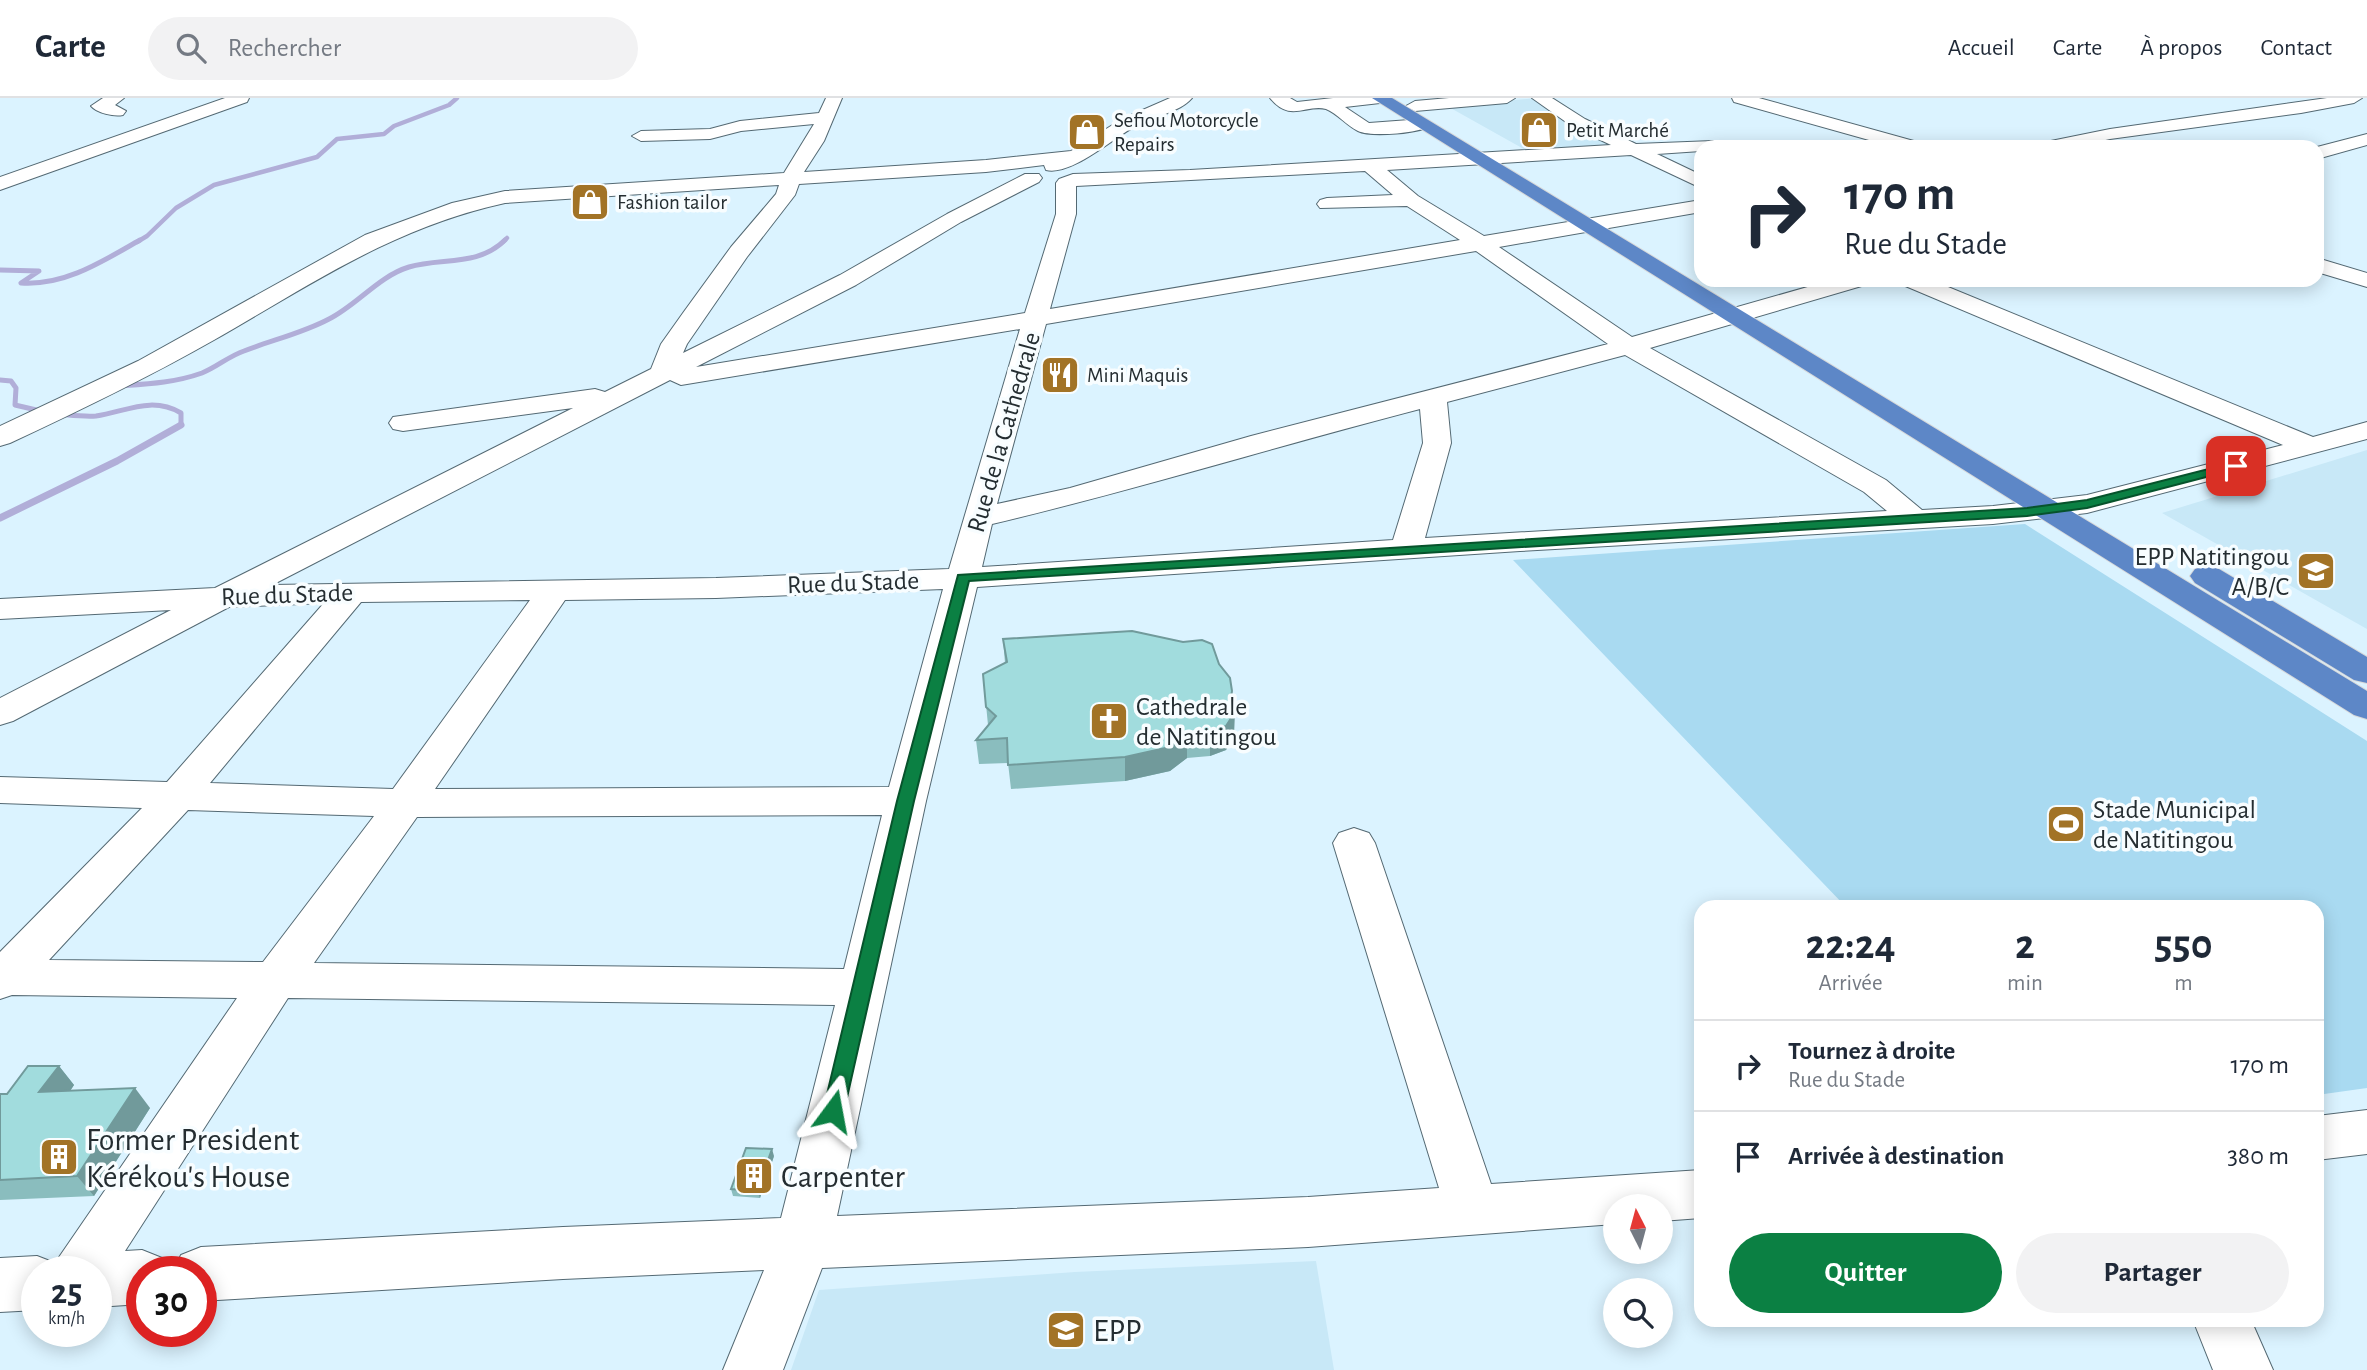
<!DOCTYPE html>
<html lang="fr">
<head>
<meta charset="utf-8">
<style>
  :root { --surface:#fff; --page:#f2f2f3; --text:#1f2937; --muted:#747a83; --line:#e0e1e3; --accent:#0b8043 }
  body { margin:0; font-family:"Alegreya Sans",sans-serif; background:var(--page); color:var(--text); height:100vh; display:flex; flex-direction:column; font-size:26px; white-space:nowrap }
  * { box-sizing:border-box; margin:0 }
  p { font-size:23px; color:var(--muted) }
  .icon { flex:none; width:38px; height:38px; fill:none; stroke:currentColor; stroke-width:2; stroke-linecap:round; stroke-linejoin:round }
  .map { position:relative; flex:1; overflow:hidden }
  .details { position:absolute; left:1694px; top:802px; width:630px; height:427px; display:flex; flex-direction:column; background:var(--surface); border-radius:21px; box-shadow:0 4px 18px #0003 }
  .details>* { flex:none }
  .guide { position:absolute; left:1694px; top:42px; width:630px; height:147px; border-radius:21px; box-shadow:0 4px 18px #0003; background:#fff; color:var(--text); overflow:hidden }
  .needle { width:46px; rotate:354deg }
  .tools { position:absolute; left:1603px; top:1096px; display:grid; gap:14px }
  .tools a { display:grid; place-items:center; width:70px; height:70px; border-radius:50%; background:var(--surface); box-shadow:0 4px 18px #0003; font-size:35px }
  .speed { position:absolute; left:21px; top:1158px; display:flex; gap:14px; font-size:35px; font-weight:700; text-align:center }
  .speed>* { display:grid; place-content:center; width:91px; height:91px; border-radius:50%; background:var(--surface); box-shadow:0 4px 18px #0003; line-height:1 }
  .speed small { font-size:18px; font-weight:400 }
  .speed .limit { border:10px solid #d22; background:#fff; color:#111 }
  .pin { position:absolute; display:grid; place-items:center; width:60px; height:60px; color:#fff; margin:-30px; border-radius:14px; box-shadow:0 4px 10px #0006 }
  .me { position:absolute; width:77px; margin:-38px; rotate:13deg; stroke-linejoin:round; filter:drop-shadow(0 0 5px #0008) }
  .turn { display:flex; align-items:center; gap:24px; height:147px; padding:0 35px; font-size:32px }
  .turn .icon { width:91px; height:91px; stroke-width:2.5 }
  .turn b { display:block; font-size:49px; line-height:60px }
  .eta { display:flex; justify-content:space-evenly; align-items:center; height:119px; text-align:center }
  .eta b { font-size:42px; font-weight:600; line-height:49px }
  .primary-button { display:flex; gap:14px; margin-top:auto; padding:14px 35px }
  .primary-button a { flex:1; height:80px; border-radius:42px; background:var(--accent); color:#fff; font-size:28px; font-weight:600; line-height:80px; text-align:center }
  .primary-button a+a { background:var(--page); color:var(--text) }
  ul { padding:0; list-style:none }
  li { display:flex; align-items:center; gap:21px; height:91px; padding:0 35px; border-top:2px solid var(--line) }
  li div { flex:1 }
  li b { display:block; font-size:26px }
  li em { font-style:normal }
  header { display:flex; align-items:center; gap:42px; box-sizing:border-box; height:98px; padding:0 35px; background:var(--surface); border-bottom:2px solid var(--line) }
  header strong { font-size:33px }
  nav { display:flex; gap:38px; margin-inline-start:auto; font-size:24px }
  .search { width:490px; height:63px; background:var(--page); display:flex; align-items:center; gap:18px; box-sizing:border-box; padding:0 24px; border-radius:38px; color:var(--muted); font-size:26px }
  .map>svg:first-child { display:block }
  .built { fill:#c8e8f7 }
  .green { fill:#a9daf1 }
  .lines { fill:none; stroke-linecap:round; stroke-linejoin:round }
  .stream-far2 { stroke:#b1aed8; stroke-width:4.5 }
  .stream-far1 { stroke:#b1aed8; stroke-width:5 }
  .stream { stroke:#b1aed8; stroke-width:7 }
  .minor-casing { stroke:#546973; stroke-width:2 }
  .highway-casing { stroke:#d8d9da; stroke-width:2 }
  .minor { fill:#fff; fill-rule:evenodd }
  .highway { fill:#5d87c7; fill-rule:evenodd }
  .wall { fill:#8abdbe }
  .shaded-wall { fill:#719a9b }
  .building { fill:#a1dcdd; stroke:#719a9b; stroke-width:2 }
  .route { fill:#0b8043; stroke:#07532c; stroke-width:2 }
  .labels { text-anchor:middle; stroke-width:7; stroke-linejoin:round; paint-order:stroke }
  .far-poi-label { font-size:21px; fill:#242d31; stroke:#f8fdff; text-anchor:start }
  .street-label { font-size:26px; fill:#242d31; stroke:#f8fdff }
  .poi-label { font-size:26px; fill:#242d31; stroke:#f8fdff; text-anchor:start }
  .near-poi-label { font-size:32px; fill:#242d31; stroke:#f8fdff; text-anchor:start }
</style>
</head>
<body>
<header>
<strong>Carte</strong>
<div class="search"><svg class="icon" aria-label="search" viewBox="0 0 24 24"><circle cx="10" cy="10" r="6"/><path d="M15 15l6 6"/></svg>Rechercher</div>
<nav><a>Accueil</a><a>Carte</a><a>À propos</a><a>Contact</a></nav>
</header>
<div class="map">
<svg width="2367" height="1272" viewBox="0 0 2367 1272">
  <rect width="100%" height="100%" fill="#dbf3ff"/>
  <path class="built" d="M 1538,0 L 1557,18 L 1617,46 L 1531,55 L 1447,8 Z
    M 2367,352 L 2367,531 L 2162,415 L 2211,400 Z
    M 1316,1163 L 1334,1272 L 791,1272 L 819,1192 L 1075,1174 Z"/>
  <path class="green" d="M 2025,426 L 2367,643 L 2367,990 L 2317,997 L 2317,808 L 1845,808 L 1513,462 Z"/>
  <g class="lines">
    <path class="stream-far2" d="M 137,144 L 147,138 L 176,110 L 214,87 L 317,59 L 337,41 L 384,36 L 394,28 L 449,7 L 457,0
      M 503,144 L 507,140"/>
    <path class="stream-far1" d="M 0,172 L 39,173 L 21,185 C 65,188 103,163 140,142
      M 0,282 L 11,283 L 16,290 L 15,307 L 45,314
      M 118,288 C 147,286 174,285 202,275 C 217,269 229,258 244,253 C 272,242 303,235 329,221 C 357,207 379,178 409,169 C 441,159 478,169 505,142
      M 58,316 C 70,317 84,319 96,318 C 127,313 152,298 181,315 L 181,327 L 179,328"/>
    <path class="stream" d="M 0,420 L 117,363 L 181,327"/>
    <g class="minor-casing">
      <path id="minor" d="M 103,0 L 124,0 L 115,7 L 126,13 L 123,17 C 114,19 97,15 91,8 Z
        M 225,0 L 249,0 L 247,4 L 0,92 L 0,79 Z
        M 826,0 L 842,0 L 824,43 L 804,74 L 986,62 L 1071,53 L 1122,21 L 1170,0 L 1192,0 C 1179,15 1151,19 1134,29 C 1112,41 1071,78 1046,72 L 1044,67 L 986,74 L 799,86 L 795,97 L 747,159 L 687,246 L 683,255 L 840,177 L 947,116 L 1025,76 L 1039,76 L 1042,80 L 1039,84 L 961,124 L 856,187 L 696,269 L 1025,215 L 1056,116 L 1056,85 L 1059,81 L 1073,76 L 1190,72 L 1611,47 L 1573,29 L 1532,0 L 1552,0 L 1585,21 L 1636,46 L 1713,43 L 1715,49 L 1701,49 L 1701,53 L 1657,56 L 1701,77 L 1701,90 L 1631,57 L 1387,72 L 1418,98 L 1484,138 L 1701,102 L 1701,114 L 1499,149 L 1632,239 L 1832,182 L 1868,182 L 1865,187 L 1650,250 L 1886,382 L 1922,412 L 1993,408 L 2087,397 L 2283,347 L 1903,187 L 1900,182 L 1931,182 L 2313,339 L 2367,324 L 2367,341 L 2087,415 L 1993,426 L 1520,453 L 977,489 L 926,703 L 837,1118 L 1308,1099 L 1439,1090 L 1333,745 L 1339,735 L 1354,730 L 1369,735 L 1375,745 L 1491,1086 L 1701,1072 L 1701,1120 L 1661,1123 L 1661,1108 L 1615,1108 L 1615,1126 L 1308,1149 L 822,1170 L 783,1272 L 723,1272 L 764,1172 L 563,1181 L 201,1203 L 201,1174 L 173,1174 L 181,1157 L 201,1149 L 563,1129 L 781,1120 L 835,907 L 288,900 L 125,1153 L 142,1152 L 162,1160 L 168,1174 L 142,1174 L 142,1206 L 96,1209 L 96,1174 L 37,1174 L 37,1212 L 0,1214 L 0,1160 L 37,1158 L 55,1165 L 237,900 L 12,897 L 0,901 L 0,854 L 142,710 L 0,705 L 0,679 L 167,684 L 324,505 L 229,509 L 13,623 L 0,627 L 0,600 L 171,512 L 0,521 L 0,501 L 215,490 L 573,310 L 403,333 L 393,331 L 389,325 L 393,319 L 595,291 L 605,294 L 651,271 L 661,246 L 683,215 L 731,149 L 776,96 L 779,87 L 505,105 C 392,130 312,186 214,242 C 147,280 79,313 10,345 L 0,348 L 0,328 L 138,263 L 365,137 L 452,105 L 505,93 L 784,75 L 814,26 L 741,33 L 710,41 L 641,43 L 632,38 L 641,33 L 710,31 L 740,23 L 819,15 ZM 1365,73 L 1393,97 L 1327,100 L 1320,102 L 1317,106 L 1320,110 L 1407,108 L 1460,142 L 1050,211 L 1076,116 L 1076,88 ZM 1476,153 L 1608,246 L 1251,338 L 1070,390 L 997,406 L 1046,226 ZM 1020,231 L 949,471 L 716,480 L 272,487 L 670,282 L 681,287 ZM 1625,257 L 1864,394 L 1887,413 L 1425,440 L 1451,345 L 1447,304 ZM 1420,311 L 1423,345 L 1393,442 L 982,469 L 992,426 C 1136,392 1277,348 1420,311 ZM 943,491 L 889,689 L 435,691 L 565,502 L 716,500 ZM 530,502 L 393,691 L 210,685 L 361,504 ZM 188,712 L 374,718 L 263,864 L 49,862 ZM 882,717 L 844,871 L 314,865 L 417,719 Z
        M 1270,0 L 1290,0 L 1297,4 L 1333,0 L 1388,0 L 1380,5 L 1345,9 L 1369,25 L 1423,21 L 1432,26 C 1423,36 1370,39 1358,33 C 1347,28 1337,15 1326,11 C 1306,6 1290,25 1270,0 Z
        M 1449,0 L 1515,0 L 1507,5 L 1415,13 L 1406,8 L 1415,3 Z
        M 1732,0 L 1759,0 L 1921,45 L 1923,49 L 1894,49 L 1734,4 Z
        M 2327,0 L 2362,0 L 2354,5 L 2301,15 L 2110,41 L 2074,49 L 2039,49 L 2041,45 L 2110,31 Z
        M 2367,36 L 2367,47 L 2317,61 L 2317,49 Z
        M 2317,160 L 2367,175 L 2367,189 L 2317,174 Z
        M 2367,1012 L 2367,1056 L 2317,1062 L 2317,1018 Z
        M 2193,1222 L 2251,1222 L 2273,1272 L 2213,1272 Z"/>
    </g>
    <g class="highway-casing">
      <path id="highway" d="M 1372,0 L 1392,0 L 2367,593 L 2367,621 L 2354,617 Z
        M 2207,468 L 2219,471 L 2367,559 L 2367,585 L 2354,582 L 2195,485 L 2190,478 L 2195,471 Z"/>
    </g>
    <use href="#minor" class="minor"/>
    <use href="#highway" class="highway"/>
  </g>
  <path class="wall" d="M 1003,541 L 1232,609 L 1234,638 L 1226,652 L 1210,658 L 1187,660 L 1170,673 L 1125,683 L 1011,691 L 1008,665 L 979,666 L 976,642 L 988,627 L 983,576 L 1005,565 Z
    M 59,968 L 74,987 L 70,993 L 150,1010 L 94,1098 L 0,1102 L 0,996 L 7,996 Z
    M 774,1058 L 760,1100 L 733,1098 L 731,1091 Z"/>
  <path class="shaded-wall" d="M 1232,593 L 1232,617 L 1235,614 L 1234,638 L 1226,652 L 1210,658 L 1210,634 L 1230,605 Z
    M 1187,636 L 1187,660 L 1170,673 L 1125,683 L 1125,659 Z
    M 59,968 L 74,987 L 56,1014 L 39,994 Z
    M 135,990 L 150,1010 L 94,1098 L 77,1078 Z
    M 772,1051 L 774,1058 L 760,1100 L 757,1093 Z"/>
  <path class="building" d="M 1132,533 L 1183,544 L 1202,542 L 1212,546 L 1219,566 L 1230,580 L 1232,593 L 1230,605 L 1235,614 L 1226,628 L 1210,634 L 1187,636 L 1170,649 L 1125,659 L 1008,667 L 1007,640 L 976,642 L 996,618 L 986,609 L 983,576 L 1007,564 L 1003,541 Z
    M 28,968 L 59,968 L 39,994 L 135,990 L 77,1078 L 0,1082 L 0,996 L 7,996 Z
    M 746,1050 L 772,1051 L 757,1093 L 731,1091 Z"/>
  <path class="route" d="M 2236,364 L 2241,365 L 2241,370 L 2087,410 L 2027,418 L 969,483 L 914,703 L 844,1013 L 841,1020 L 833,1022 L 826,1020 L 823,1013 L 897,703 L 958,477 L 2027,410 L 2087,402 Z"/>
  <defs>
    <g id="shop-square" transform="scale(2.0125)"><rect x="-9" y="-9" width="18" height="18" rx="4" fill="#a27326" stroke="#f8fdff"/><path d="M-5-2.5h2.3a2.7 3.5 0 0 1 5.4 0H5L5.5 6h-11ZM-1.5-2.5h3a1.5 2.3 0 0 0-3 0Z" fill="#fff"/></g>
    <g id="restaurant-square" transform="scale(2.0125)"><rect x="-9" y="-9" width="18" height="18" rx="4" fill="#a27326" stroke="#f8fdff"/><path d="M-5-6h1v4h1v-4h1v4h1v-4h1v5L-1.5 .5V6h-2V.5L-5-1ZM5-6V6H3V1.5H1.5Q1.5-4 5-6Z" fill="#fff"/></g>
    <g id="school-square" transform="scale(2.0125)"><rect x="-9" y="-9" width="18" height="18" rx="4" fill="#a27326" stroke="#f8fdff"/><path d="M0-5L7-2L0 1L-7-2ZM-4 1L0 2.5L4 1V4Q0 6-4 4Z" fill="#fff"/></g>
    <g id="church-square" transform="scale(2.0125)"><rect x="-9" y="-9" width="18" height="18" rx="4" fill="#a27326" stroke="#f8fdff"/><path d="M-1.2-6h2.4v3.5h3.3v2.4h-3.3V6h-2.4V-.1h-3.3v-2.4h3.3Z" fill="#fff"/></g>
    <g id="stadium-square" transform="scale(2.0125)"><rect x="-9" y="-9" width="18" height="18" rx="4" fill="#a27326" stroke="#f8fdff"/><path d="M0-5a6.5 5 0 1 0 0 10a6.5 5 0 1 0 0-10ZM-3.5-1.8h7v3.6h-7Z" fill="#fff"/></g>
    <g id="building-square" transform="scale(2.0125)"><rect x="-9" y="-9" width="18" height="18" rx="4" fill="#a27326" stroke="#f8fdff"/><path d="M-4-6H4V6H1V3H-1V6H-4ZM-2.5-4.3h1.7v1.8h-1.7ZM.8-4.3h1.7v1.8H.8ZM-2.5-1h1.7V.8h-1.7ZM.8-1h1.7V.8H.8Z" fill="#fff"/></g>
  </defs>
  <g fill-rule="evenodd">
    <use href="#shop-square" x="1539" y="32"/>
    <use href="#shop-square" x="1087" y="34"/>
    <use href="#shop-square" x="590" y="104"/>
    <use href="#restaurant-square" x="1060" y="277"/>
    <use href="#school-square" x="2316" y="473"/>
    <use href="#church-square" x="1109" y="623"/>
    <use href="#stadium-square" x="2066" y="726"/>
    <use href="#building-square" x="59" y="1059"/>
    <use href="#building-square" x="754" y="1078"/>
    <use href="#school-square" x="1066" y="1232"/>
  </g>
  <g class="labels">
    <g class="far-poi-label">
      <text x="1114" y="29">Sefiou Motorcycle<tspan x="1114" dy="24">Repairs</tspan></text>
      <text x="1566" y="39">Petit Marché</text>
      <text x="617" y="111">Fashion tailor</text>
      <text x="1087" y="284">Mini Maquis</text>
    </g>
    <g class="street-label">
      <text transform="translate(1003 334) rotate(-74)" y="9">Rue de la Cathedrale</text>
      <text transform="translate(853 484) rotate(-2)" y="9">Rue du Stade</text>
      <text transform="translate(287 496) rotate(-2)" y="9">Rue du Stade</text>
    </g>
    <g class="poi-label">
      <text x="2289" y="467" text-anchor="end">EPP Natitingou<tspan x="2289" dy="30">A/B/C</tspan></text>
      <text x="1136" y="617">Cathedrale<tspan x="1136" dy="30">de Natitingou</tspan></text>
      <text x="2093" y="720">Stade Municipal<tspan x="2093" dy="30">de Natitingou</tspan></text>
    </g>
    <g class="near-poi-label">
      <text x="86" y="1052">Former President<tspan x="86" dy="37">Kérékou's House</tspan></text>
      <text x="781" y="1089">Carpenter</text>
      <text x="1093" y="1243">EPP</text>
    </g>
  </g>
</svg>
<div class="tools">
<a><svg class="needle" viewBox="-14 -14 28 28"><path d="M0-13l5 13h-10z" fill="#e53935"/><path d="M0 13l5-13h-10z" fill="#747a83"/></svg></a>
<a><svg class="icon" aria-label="search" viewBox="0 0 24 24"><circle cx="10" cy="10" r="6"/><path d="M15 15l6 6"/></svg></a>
</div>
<div class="speed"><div>25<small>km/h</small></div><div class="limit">30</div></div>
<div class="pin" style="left:2236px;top:368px;background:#d93025"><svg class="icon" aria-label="arrive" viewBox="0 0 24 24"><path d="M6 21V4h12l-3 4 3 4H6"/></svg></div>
<svg class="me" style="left:833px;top:1013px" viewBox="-20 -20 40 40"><path d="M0-17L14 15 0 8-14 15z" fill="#0b8043" stroke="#fff" stroke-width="4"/></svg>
<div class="guide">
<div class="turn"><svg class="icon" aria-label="right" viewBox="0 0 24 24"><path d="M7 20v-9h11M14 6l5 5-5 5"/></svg><div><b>170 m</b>Rue du Stade</div></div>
</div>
<section class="details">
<div class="eta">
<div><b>22:24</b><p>Arrivée</p></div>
<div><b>2</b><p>min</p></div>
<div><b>550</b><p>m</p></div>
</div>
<ul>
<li><svg class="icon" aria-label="right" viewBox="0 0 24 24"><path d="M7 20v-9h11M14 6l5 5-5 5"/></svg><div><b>Tournez à droite</b><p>Rue du Stade</p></div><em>170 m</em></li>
<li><svg class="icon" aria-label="arrive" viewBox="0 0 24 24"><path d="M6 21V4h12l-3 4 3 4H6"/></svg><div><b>Arrivée à destination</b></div><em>380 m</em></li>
</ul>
<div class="primary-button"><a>Quitter</a><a>Partager</a></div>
</section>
</div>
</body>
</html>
